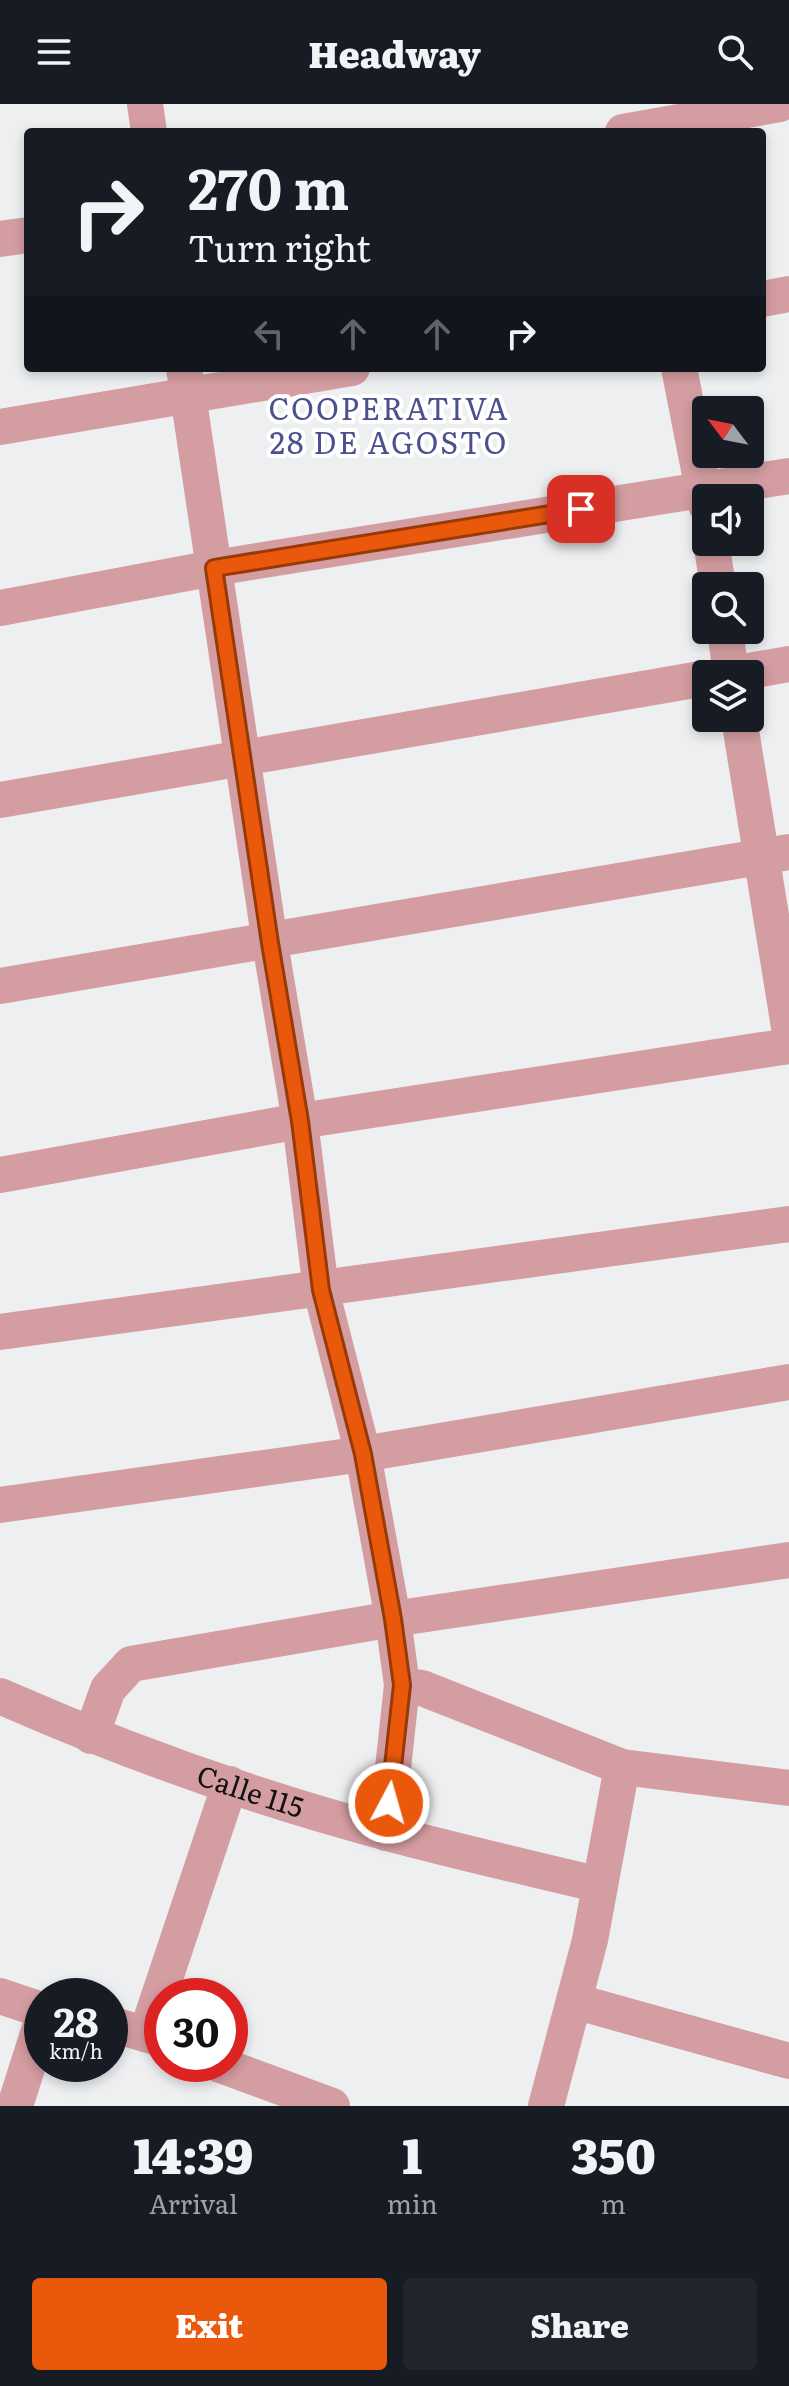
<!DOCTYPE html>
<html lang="en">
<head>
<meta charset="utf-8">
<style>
  :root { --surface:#171b24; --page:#20242c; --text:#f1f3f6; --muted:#9ea1a6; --accent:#ea580c }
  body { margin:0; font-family:Literata,serif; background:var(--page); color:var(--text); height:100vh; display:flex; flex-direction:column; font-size:30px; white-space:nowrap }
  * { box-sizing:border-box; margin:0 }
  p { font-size:26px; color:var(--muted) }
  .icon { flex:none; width:44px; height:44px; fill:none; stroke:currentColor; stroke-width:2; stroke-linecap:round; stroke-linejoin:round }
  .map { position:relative; height:2002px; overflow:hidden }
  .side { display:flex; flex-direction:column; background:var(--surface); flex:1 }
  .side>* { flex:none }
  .hud { position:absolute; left:24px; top:24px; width:742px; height:244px; border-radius:8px; box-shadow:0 4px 12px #0003; background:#171b24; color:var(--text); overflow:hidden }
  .needle { width:52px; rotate:302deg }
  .buttons { position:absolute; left:692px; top:292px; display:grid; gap:16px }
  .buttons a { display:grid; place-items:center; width:72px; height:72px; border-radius:8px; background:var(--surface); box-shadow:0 4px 12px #0003; font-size:40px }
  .speed { position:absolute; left:24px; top:1874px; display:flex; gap:16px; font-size:40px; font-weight:700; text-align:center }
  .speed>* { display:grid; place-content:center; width:104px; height:104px; border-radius:50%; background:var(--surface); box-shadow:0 4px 12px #0003; line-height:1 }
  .speed small { font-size:20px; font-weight:400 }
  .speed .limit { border:12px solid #d22; background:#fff; color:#111 }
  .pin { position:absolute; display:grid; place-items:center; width:68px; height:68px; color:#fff; margin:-34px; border-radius:16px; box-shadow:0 4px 12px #0006 }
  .me { position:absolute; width:88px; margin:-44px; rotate:6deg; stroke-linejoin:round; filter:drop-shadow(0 0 6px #0008) }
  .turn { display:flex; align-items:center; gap:28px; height:168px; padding:0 32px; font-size:36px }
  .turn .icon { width:104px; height:104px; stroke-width:2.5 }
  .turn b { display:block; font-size:56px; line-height:68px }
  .lanes { display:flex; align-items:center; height:76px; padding:0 32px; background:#0003; justify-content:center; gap:40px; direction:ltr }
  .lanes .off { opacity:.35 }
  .eta { display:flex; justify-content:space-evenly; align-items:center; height:136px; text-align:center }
  .eta b { font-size:48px; font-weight:800; line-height:56px }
  .cta { display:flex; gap:16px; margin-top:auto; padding:16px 32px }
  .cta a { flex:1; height:92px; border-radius:8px; background:var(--accent); color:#fff; font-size:32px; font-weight:800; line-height:92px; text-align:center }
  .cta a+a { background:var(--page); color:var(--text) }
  header { display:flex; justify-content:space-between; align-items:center; height:104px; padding:0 32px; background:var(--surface); font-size:36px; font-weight:800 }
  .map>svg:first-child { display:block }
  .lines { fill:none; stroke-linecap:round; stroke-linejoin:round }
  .minor { stroke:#d49da1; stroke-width:36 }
  .route-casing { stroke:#983908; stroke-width:20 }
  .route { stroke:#ea580c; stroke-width:14 }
  .labels { text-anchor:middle; stroke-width:8; stroke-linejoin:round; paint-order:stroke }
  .street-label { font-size:28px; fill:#121213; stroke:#fff }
  .neighbourhood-label { font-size:30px; letter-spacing:2px; fill:#4b508e; stroke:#fff }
</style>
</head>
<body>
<header><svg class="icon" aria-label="menu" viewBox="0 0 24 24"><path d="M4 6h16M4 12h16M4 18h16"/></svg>Headway<svg class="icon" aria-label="search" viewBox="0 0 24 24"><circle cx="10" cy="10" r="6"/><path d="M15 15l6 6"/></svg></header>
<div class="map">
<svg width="789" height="2002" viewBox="0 0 789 2002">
  <rect width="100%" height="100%" fill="#eeeff1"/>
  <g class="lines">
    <g class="minor">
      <path d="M 145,0 L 149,28"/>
      <path d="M 623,28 L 780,0"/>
      <path d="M 0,135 L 28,131"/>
      <path d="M 762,195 L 789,190"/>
      <path d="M 184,264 L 270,839 L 300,1017 L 321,1186 L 363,1350 L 393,1515 L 402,1581 L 386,1729"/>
      <path d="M 679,264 L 706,401"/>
      <path d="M 0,323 L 352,264"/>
      <path d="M 711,438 L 718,482"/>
      <path d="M 0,504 L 214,464 L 789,372"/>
      <path d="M 725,526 L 731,570"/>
      <path d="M 731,570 L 789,560"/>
      <path d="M 739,614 L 789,923"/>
      <path d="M 0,696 L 706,574"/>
      <path d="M 0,882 L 789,748"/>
      <path d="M 0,1071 L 300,1017 L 789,942"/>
      <path d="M 0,1228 L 789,1120"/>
      <path d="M 0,1401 L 363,1350 L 789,1278"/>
      <path d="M 402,1581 L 422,1584 L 622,1663 L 789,1684"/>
      <path id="s1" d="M 0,1592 C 125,1647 256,1694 388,1729 C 458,1748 530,1764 600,1781"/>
      <path d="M 91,1632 L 108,1585 L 131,1560 L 393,1515 L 789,1456"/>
      <path d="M 0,1892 L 42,1906"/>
      <path d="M 574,1897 L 789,1957"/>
      <path d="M 110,1920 L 162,1935"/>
      <path d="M 147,1928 L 230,1680"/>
      <path d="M 218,1960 L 332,2002"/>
      <path d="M 15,2002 L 42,1917"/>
      <path d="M 546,2002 L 590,1836 L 622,1663"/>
    </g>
  </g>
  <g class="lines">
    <g class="route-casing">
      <path id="route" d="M 389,1699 L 402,1581 L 393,1515 L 363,1350 L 321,1186 L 300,1017 L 270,839 L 214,464 L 581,405"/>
    </g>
    <use href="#route" class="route"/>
  </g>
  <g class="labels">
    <g class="street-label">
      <text dy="10" stroke="none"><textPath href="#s1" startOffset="268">Calle 115</textPath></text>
    </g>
    <g class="neighbourhood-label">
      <text x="389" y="316">COOPERATIVA<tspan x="389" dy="34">28 DE AGOSTO</tspan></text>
    </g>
  </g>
</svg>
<div class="buttons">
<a><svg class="needle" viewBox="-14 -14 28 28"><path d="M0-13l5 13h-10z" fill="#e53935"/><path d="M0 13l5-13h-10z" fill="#9ea1a6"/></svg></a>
<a><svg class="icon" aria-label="sound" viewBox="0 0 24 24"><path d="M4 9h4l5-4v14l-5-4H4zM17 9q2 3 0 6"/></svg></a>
<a><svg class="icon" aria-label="search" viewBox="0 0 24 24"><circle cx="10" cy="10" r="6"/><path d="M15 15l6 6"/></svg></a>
<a><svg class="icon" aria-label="layers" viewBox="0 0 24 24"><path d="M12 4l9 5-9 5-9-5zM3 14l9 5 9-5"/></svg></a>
</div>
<div class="speed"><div>28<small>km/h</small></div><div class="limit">30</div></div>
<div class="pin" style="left:581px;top:405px;background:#d93025"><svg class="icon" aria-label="arrive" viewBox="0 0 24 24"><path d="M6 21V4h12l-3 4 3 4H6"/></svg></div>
<svg class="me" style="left:389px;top:1699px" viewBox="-20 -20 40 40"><circle r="17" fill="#ea580c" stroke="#fff" stroke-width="3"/><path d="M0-11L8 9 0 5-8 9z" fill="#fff"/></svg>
<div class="hud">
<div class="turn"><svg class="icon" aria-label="right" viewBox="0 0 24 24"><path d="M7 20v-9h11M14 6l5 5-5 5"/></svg><div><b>270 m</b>Turn right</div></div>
<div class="lanes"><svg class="icon off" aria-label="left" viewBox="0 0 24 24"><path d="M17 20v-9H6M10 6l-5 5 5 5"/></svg><svg class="icon off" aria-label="ahead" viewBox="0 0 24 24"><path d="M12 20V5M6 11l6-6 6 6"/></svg><svg class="icon off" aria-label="ahead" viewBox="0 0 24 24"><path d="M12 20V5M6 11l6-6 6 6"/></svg><svg class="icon" aria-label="right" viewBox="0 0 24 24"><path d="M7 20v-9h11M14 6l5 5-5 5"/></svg></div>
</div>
</div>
<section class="side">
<div class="eta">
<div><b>14:39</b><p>Arrival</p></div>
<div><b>1</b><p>min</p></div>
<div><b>350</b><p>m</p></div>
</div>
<div class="cta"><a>Exit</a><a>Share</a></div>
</section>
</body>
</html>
